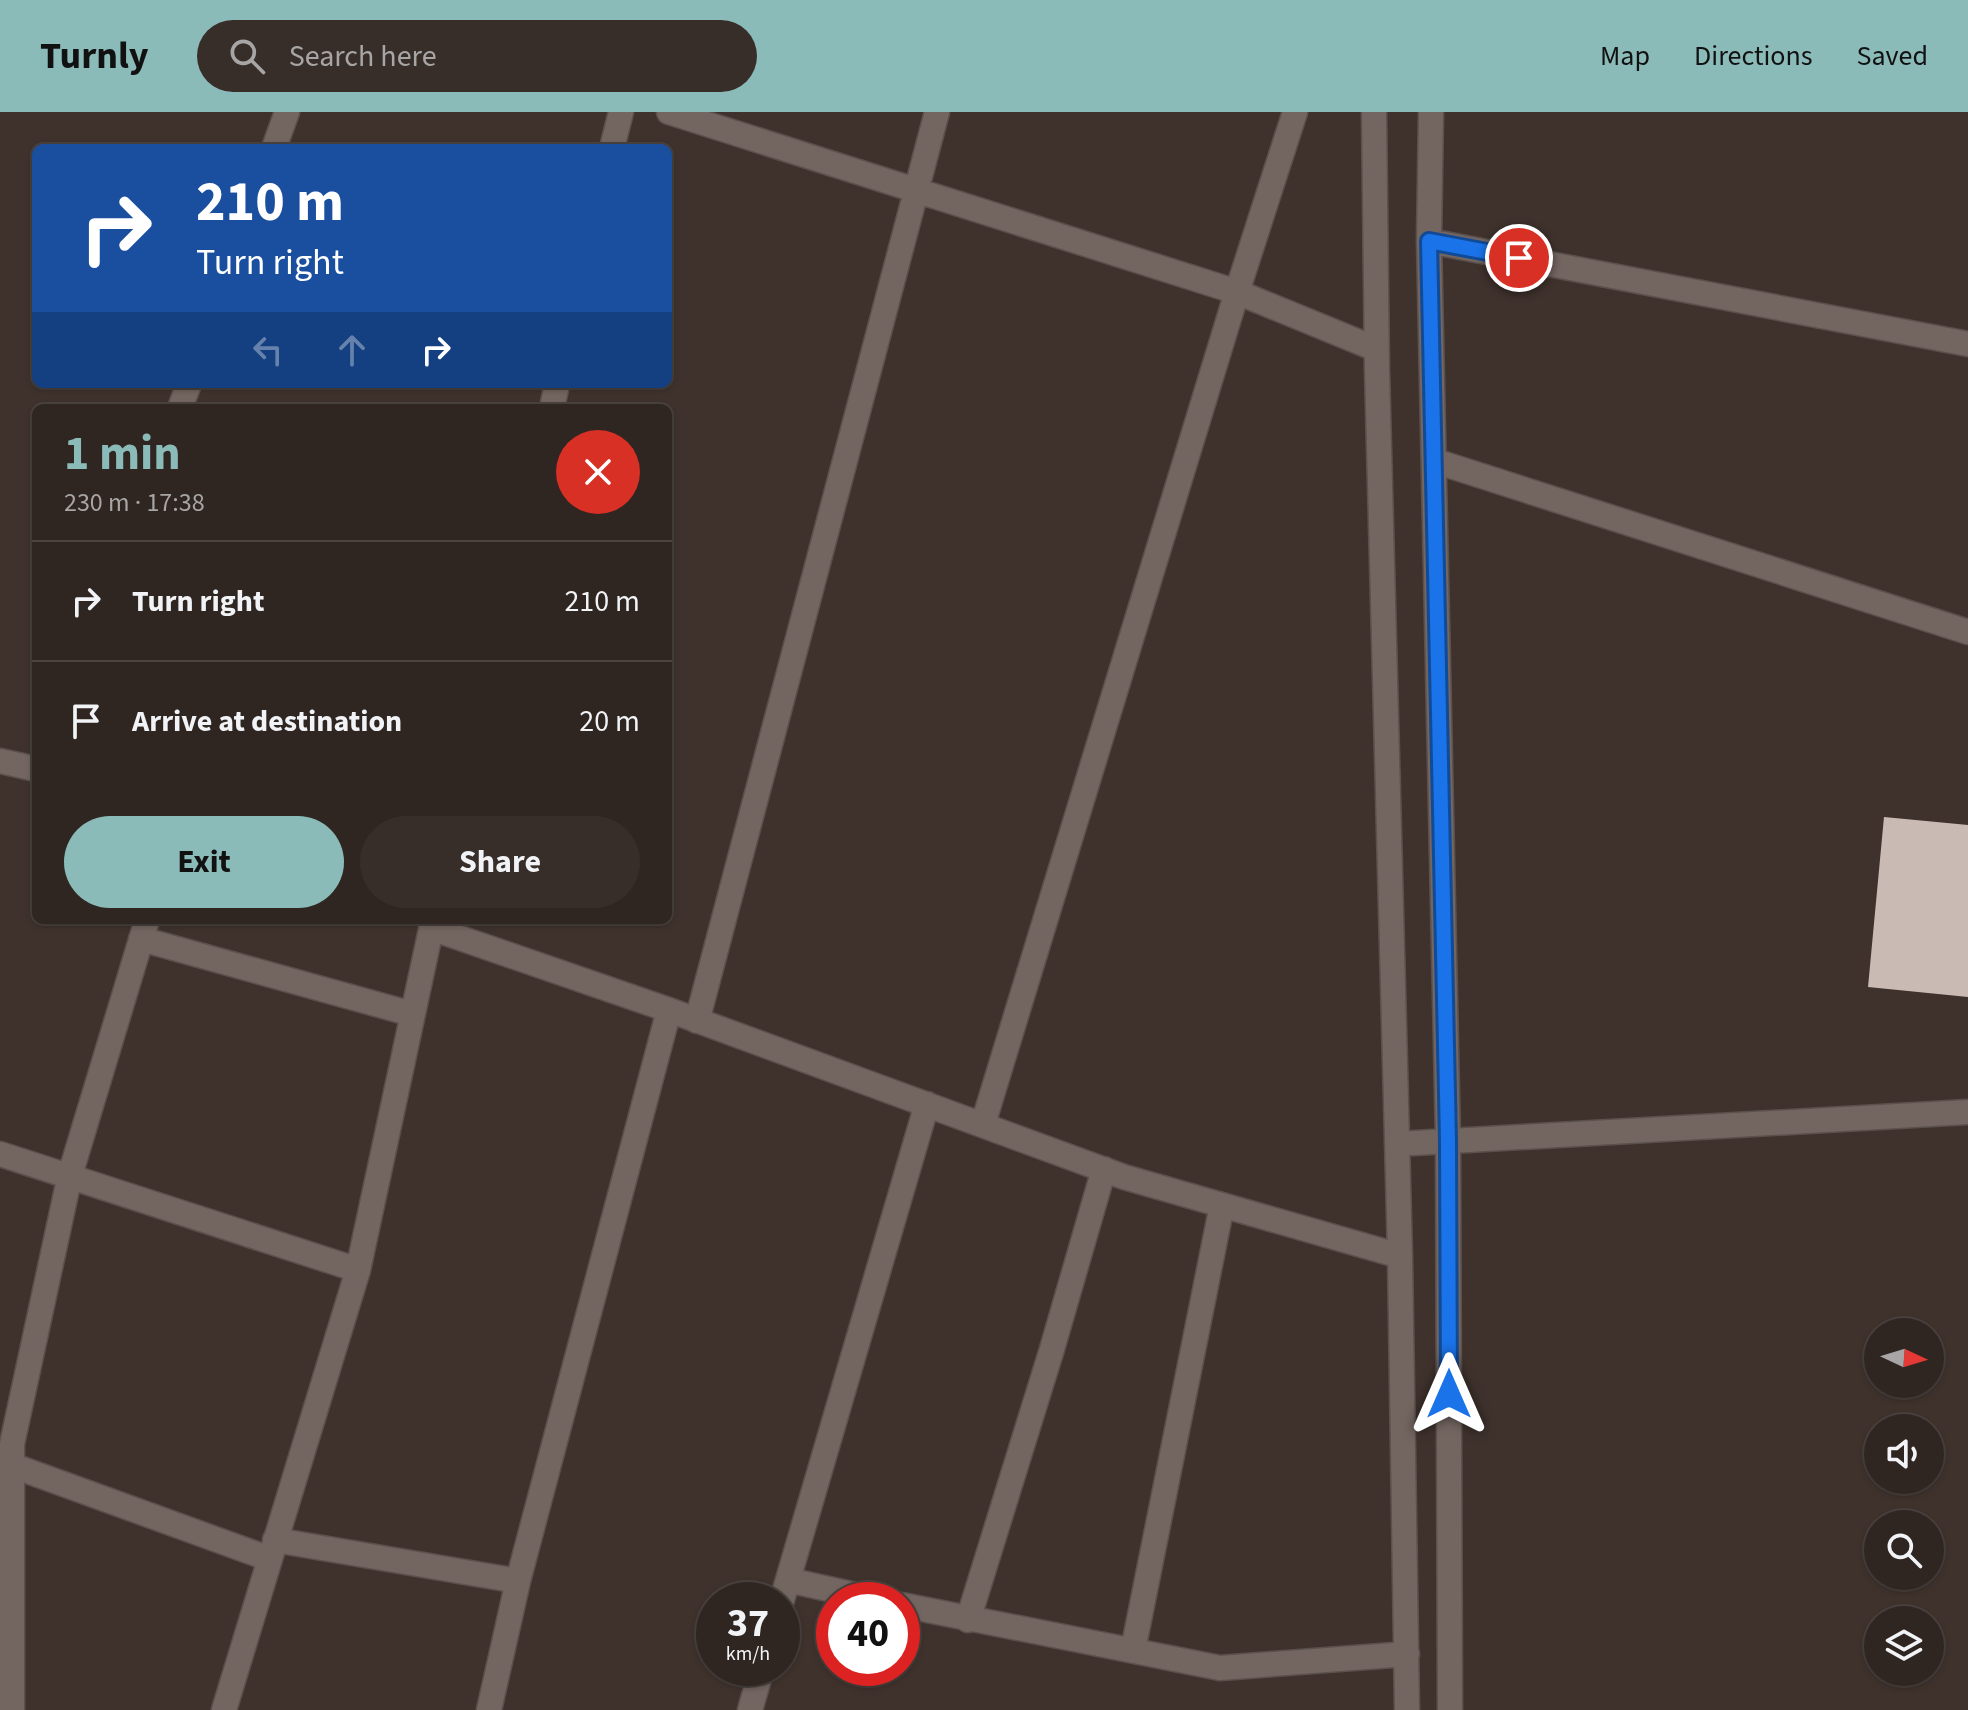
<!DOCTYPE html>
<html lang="en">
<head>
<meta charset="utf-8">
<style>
  :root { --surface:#2f2622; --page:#372e2a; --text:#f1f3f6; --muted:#a7a5a5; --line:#4a4340; --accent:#8bbbb9 }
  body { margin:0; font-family:"Source Sans 3",sans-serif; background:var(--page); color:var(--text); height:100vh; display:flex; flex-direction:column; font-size:30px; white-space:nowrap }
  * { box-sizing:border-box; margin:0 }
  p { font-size:26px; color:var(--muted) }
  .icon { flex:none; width:44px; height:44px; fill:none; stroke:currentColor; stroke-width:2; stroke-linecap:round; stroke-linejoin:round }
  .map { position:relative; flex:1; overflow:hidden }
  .side { position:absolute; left:32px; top:292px; width:640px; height:520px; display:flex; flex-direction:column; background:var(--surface); border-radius:12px; box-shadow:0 2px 6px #0004,0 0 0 2px var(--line) }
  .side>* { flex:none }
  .top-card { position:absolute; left:32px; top:32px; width:640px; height:244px; border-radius:12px; box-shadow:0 2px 6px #0004,0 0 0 2px var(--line); background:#1a4fa0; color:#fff; overflow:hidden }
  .needle { width:52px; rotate:94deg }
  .tools { position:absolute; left:1864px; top:1206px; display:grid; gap:16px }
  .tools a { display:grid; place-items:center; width:80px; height:80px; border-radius:50%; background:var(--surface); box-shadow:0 2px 6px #0004,0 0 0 2px var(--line); font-size:40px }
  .speed { position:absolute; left:696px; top:1470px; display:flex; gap:16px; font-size:40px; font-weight:700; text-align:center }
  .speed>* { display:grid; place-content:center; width:104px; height:104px; border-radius:50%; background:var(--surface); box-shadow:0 2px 6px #0004,0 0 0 2px var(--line); line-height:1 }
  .speed small { font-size:20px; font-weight:400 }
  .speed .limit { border:12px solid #d22; background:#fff; color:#111 }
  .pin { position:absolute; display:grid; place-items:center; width:68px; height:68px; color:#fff; margin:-34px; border:4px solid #fff; border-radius:50%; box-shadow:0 2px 8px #0007 }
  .me { position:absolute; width:88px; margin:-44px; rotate:0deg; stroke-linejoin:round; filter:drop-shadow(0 0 6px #0008) }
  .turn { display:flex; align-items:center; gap:28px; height:168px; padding:0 32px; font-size:36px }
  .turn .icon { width:104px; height:104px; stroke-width:2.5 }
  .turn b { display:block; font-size:56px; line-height:68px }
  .lanes { display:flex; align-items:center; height:76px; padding:0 32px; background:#0003; justify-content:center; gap:40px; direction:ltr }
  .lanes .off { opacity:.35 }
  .round { display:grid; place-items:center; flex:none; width:84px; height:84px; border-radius:42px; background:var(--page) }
  .headline { display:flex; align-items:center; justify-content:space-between; height:136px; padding:0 32px }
  h1 { font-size:48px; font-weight:700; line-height:60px; color:var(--accent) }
  .action { display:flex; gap:16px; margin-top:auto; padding:16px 32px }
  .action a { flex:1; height:92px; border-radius:48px; background:var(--accent); color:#111; font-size:32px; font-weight:700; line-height:92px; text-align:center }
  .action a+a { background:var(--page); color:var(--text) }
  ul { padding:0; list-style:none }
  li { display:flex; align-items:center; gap:24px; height:120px; padding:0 32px; border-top:2px solid var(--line) }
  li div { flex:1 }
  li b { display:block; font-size:30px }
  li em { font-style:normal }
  header { display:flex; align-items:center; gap:48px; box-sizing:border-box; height:112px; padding:0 40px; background:var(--accent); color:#111 }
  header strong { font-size:38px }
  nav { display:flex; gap:44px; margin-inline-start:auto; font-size:28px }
  .search { width:560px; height:72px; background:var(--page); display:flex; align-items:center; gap:20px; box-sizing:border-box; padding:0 28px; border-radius:44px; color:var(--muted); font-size:30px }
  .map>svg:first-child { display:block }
  .building { fill:#cabab4 }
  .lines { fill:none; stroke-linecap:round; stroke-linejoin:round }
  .minor-casing { stroke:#5a504c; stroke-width:27 }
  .minor { stroke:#736560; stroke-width:24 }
  .route-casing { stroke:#114b97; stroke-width:20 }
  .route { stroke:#1a73e8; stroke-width:14 }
</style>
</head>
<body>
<header>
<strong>Turnly</strong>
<div class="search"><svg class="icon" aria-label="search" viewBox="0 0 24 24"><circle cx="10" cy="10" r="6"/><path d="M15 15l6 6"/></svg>Search here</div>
<nav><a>Map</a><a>Directions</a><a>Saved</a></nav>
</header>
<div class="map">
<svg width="1968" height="1598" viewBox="0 0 1968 1598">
  <rect width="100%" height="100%" fill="#3f322d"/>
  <path class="building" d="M 1884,705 L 1968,713 L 1968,885 L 1868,875 Z"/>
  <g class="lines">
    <g class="minor-casing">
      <path id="minor" d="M 669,0 L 1237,180 L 1376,237
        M 1374,0 L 1377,258 L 1400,1144 L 1407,1598
        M 1431,0 L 1429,129 L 1448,1029 L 1450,1598
        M 274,36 L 287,0
        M 612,36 L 621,0
        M 1429,129 L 1968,232
        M 180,296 L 189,272
        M 552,296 L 557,272
        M 1435,349 L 1968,520
        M 0,649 L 36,657
        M 431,816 L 669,898 L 1124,1065 L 1400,1144
        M 141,827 L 412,902
        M 697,909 L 937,0
        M 983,1012 L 1237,180 L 1295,0
        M 1397,1032 L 1968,1000
        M 0,1042 L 358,1158
        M 11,1353 L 270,1447
        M 275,1428 L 518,1469
        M 788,1468 L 878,1488
        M 782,1488 L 927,992
        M 902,1493 L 1220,1556 L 1407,1542
        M 968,1508 L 1052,1237 L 1104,1057
        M 1133,1538 L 1222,1093
        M 12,1598 L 12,1332 L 70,1063 L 147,808
        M 224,1598 L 358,1158 L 433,808
        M 489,1598 L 518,1469 L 669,898
        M 750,1598 L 762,1556"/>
    </g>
    <use href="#minor" class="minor"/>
  </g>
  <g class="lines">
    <g class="route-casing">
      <path id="route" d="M 1449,1282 L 1448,1029 L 1429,129 L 1519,146"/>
    </g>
    <use href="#route" class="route"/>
  </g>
</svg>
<div class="tools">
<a><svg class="needle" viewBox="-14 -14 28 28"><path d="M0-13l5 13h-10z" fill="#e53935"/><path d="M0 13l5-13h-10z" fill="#a7a5a5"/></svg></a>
<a><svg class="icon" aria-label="sound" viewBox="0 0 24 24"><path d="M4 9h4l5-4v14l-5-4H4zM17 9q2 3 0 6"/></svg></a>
<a><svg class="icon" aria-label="search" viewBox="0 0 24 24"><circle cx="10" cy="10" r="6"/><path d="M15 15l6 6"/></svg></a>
<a><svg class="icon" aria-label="layers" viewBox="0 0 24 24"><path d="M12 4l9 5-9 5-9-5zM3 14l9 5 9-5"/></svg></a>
</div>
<div class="speed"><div>37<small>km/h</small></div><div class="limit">40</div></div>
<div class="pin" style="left:1519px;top:146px;background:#d93025"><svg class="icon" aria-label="arrive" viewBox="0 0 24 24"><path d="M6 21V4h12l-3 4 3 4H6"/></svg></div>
<svg class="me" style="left:1449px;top:1282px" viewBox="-20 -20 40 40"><path d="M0-17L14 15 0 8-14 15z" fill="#1a73e8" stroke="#fff" stroke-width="4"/></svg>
<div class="top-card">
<div class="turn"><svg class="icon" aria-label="right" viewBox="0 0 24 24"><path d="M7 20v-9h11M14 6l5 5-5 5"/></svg><div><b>210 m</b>Turn right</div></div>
<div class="lanes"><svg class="icon off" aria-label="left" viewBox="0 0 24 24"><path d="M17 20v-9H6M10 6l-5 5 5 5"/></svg><svg class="icon off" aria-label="ahead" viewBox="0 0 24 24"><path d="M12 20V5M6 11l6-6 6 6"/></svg><svg class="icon" aria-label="right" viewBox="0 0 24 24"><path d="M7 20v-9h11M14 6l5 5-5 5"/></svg></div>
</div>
<section class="side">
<div class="headline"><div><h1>1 min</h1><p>230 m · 17:38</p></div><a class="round" style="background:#d93025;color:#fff"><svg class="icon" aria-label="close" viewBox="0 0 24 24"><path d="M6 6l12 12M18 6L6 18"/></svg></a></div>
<ul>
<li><svg class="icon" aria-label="right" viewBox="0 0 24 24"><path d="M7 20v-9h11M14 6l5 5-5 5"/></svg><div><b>Turn right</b></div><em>210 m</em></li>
<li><svg class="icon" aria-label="arrive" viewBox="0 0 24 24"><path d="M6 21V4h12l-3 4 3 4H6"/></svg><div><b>Arrive at destination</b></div><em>20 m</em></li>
</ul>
<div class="action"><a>Exit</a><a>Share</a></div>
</section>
</div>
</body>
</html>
